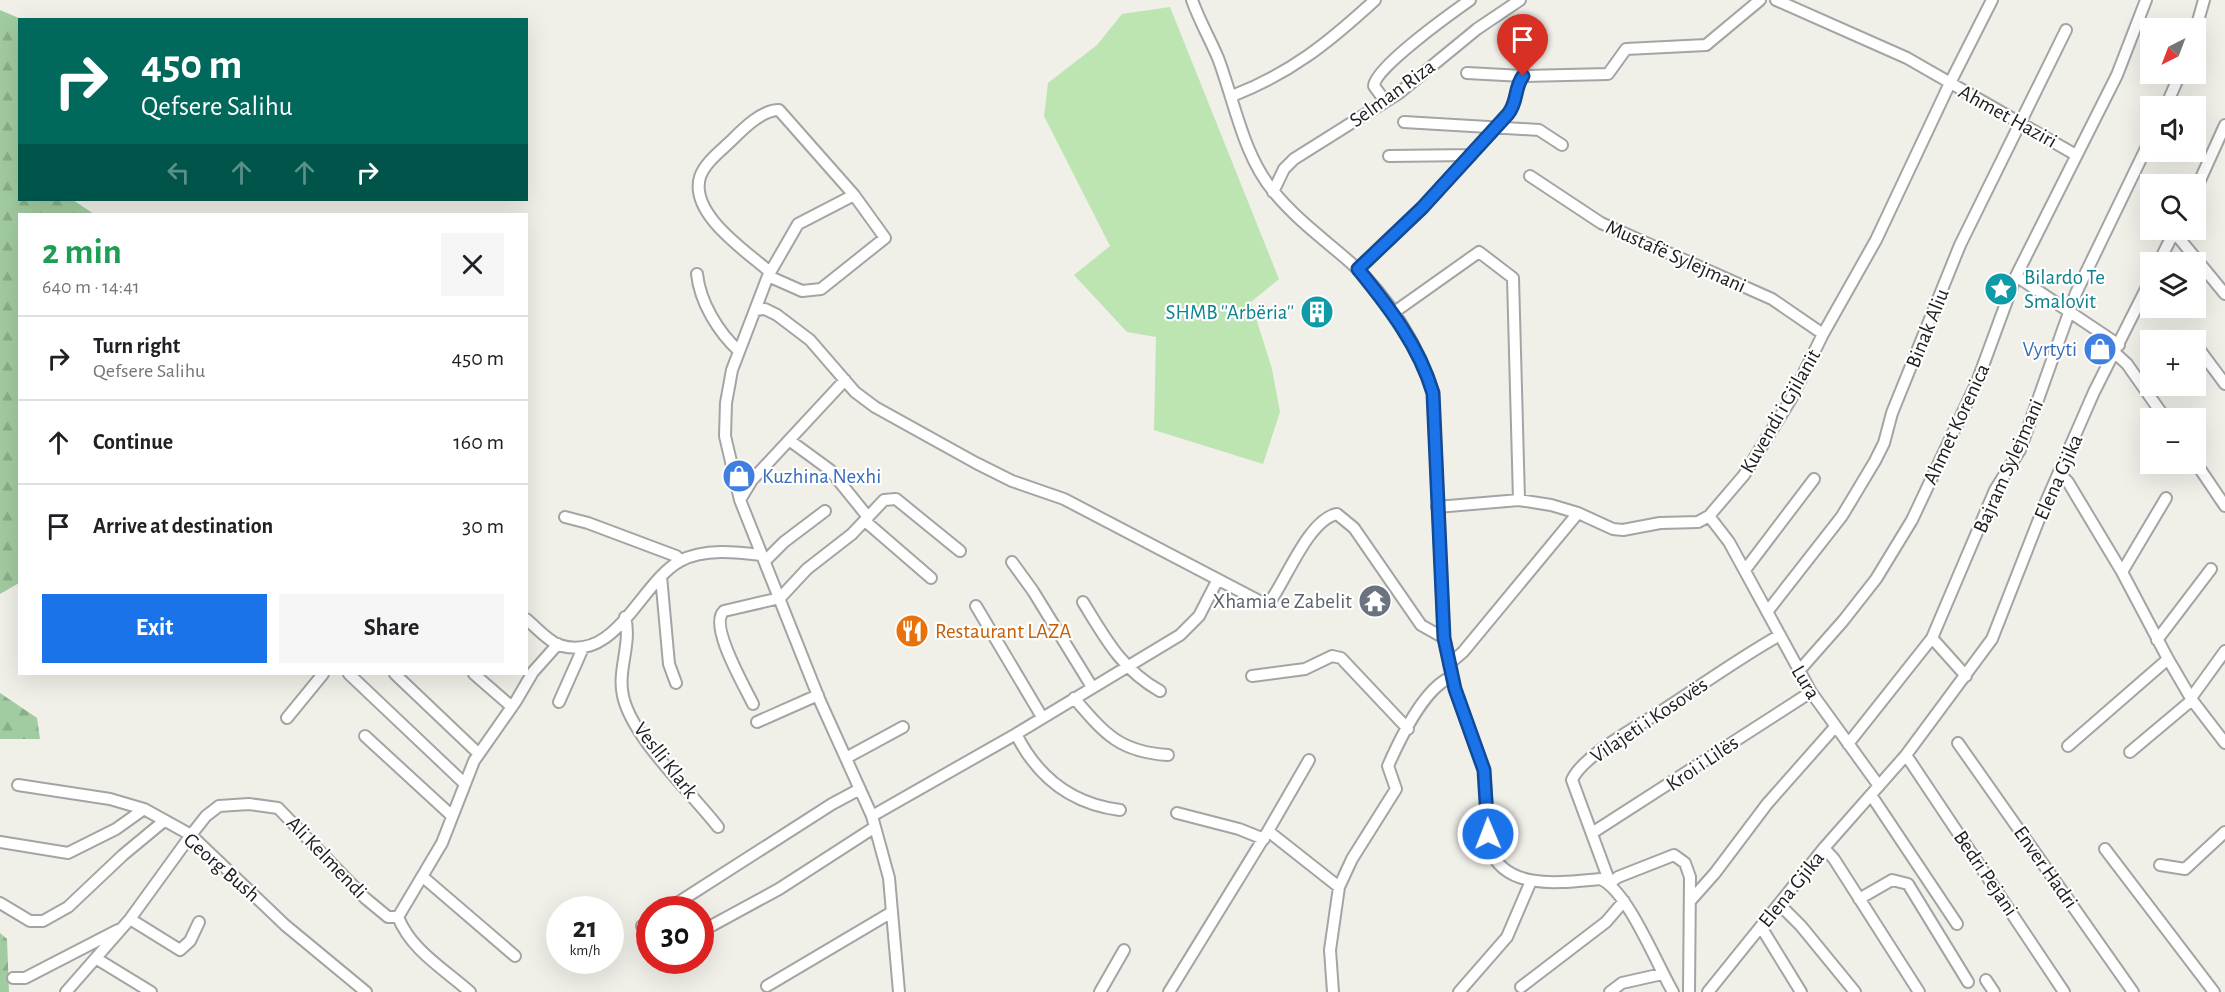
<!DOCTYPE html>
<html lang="en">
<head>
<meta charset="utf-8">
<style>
  :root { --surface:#fff; --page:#f6f6f6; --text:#202124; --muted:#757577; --line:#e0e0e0; --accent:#1a73e8 }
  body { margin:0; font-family:"Alegreya Sans",sans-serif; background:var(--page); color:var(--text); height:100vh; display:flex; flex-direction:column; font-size:22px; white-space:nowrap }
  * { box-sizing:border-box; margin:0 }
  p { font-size:20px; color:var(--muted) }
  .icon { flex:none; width:33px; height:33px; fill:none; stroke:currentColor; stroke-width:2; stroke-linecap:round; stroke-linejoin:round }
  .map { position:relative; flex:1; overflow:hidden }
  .sheet { position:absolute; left:18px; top:213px; width:510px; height:462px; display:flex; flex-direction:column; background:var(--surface); border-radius:0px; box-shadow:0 6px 24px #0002 }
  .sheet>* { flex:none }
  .guide { position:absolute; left:18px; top:18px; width:510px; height:183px; border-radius:0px; box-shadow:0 6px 24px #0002; background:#00695c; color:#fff; overflow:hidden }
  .needle { width:39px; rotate:222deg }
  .fabs { position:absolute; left:2140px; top:18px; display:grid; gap:12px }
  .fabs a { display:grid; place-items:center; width:66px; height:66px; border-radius:0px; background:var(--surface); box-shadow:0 6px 24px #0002; font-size:30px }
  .speed { position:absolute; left:546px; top:896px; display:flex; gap:12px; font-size:30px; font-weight:700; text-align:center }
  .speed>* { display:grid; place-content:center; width:78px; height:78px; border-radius:50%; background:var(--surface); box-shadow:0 6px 24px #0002; line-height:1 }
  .speed small { font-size:15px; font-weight:400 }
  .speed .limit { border:9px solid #d22; background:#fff; color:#111 }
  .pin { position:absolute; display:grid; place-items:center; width:51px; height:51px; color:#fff; margin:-62px -26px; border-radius:50% 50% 50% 0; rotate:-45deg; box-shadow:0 0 6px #0007 }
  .pin .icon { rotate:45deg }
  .me { position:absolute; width:66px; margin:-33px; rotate:359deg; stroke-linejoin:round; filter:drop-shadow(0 0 4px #0008) }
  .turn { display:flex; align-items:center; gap:21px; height:126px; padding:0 24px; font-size:27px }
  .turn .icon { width:78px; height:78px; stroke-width:2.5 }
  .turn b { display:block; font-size:42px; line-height:51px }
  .lanes { display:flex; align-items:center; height:57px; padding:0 24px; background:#0003; justify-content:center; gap:30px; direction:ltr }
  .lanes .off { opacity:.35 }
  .round { display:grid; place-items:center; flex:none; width:63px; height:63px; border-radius:0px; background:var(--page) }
  .overview { display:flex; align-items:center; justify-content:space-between; height:102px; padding:0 24px }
  h1 { font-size:36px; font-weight:600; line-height:45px; color:#1e9e55 }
  .cta { display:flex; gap:12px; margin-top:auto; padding:12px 24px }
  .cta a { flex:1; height:69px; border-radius:0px; background:var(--accent); color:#fff; font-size:24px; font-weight:600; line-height:69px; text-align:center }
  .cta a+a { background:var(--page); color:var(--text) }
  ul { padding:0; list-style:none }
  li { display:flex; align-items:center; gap:18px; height:84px; padding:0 24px; border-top:2px solid var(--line) }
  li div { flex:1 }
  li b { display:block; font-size:22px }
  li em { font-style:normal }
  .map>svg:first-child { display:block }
  .grass { fill:#bde5b2 }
  .forest { fill:url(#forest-firs) }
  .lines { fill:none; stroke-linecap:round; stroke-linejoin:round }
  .street-casing { stroke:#a4a4a4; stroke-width:14 }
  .street { stroke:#fff; stroke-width:10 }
  .route-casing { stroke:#114b97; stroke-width:15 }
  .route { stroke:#1a73e8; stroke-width:10 }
  .labels { text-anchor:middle; stroke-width:4.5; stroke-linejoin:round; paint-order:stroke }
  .street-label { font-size:21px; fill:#202020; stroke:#fff }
  .culture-label { font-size:21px; fill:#0d838f; stroke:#fff; text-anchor:start }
  .shop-label { font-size:21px; fill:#366cbe; stroke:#fff; text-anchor:end }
  .worship-label { font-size:21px; fill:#5b616d; stroke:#fff; text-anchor:end }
  .food-label { font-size:21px; fill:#c56008; stroke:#fff; text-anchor:start }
</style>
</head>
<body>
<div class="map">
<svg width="2225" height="992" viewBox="0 0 2225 992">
  <defs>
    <pattern id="forest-firs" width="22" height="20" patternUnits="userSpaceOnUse" patternTransform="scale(1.5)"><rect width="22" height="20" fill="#a1cba0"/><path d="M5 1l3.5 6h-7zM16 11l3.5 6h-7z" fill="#8aae8a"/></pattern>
  </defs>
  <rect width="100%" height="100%" fill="#f0efe8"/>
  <path class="grass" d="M 1170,7 L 1279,279 L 1251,302 L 1272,369 L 1280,412 L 1263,464 L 1154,430 L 1156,337 L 1127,332 L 1074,275 L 1110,246 L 1044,116 L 1048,83 L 1097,45 L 1122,14 Z"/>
  <path class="forest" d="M 0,10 L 21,19 L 20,200 L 73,200 L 94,214 L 20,214 L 19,583 L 0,594 Z
    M 0,693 L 37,718 L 40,739 L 0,739 Z
    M 0,933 L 7,939 L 9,992 L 0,992 Z"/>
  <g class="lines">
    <g class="street-casing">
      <path id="street" d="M 1192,0 C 1199,20 1210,39 1218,58 C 1235,103 1243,155 1274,192 C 1297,220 1325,240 1351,263 C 1387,295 1420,347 1433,393 L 1444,638 L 1455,689 L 1484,770 L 1490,849 C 1506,892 1564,882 1600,879 C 1627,889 1657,965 1673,992
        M 1776,0 L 1907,58 L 2076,155
        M 2196,28 L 2204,0
        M 1467,73 L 1523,76
        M 1232,96 C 1291,73 1328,43 1375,0
        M 1385,101 L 1374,86 C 1374,68 1453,12 1470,0
        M 2166,106 L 2180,74
        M 1404,122 L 1539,130 L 1562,145
        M 1389,156 L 1471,155
        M 1530,176 L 1601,223 L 1772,299 L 1823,334
        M 2196,189 L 2225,125
        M 1273,192 L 1284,169 L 1294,159 L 1399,93 L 1477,29 L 1520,0
        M 854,195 L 798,224 L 768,276 L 732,370 L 726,403 L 725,436 L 740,500 L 820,701 L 872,816 L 889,878 L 899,992
        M 2174,232 L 2225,294
        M 2159,262 L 2175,230
        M 1358,269 L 1422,208 L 1508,114 C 1518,102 1514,88 1523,76 L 1608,74 L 1626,49 L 1706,45 L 1760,0
        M 697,274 C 700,302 718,332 739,351
        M 768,276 L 802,291 L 821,289 L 885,238 L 854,195 L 779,110 C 762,110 744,128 733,139 C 722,150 705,162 700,177 C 689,214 746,251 770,272
        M 2016,276 L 2119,345
        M 755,310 L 765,309 L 777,315 L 810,340 L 855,392 L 875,407 L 976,463 L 1012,481 L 1064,499 L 1261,602 L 1268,602 L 1273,597 C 1288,575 1310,519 1337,514 L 1354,528 L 1421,625 L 1444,638
        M 1393,313 L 1479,252 L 1513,278 L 1519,500
        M 2196,345 L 2225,384
        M 2115,353 L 2127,364 L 2165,418
        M 789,440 L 830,470 L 868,517
        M 2196,463 L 2225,506
        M 2060,474 L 2068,482 L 2122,572 L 2168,659 L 2192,700 L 2225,743
        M 740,500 L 752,480 L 845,380
        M 1437,507 L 1519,500 L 1551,505 L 1578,513 L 1613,529 L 1623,530 L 1660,523 L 1698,522 L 1709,516 L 1744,475 L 1791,399 L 1823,334 L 1876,240 L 1950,83 L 1992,0
        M 1709,516 L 1729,542 L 1811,692 L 1879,786
        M 565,517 L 588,523 L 676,556 L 681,560
        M 865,521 L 931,578
        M 765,561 L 784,542 L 825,511
        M 1012,562 L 1033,591 L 1092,687
        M 1745,570 L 1814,479
        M 2122,572 L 2166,498
        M 661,576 L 669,664 L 676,683
        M 1083,602 C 1105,638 1122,670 1160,691
        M 976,606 L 1042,717
        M 1767,612 L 1842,516 L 1875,461 L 1884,443 L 1892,413 L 1960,245 L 2066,30
        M 625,617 C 632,644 617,670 623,696 C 632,738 691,792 718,827
        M 526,619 C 536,627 548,641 559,645 C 616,664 640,583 680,561 C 704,548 737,552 762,555
        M 1932,638 L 1966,676
        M 2157,640 L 2211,569
        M 1449,664 L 1463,652 L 1578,513
        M 1798,672 L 1843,621 L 1876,579 L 1912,520 L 1977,382 L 2016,276 L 2117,75 L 2146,0
        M 349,674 L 464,783
        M 395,674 L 479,754
        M 474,674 L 512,707
        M 1252,676 L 1305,669 L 1332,656 L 1341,658 L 1408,729
        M 1074,698 C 1104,733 1119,752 1168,755
        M 2191,698 L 2225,651
        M 559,702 L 583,648
        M 753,704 C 745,687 708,625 724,611 L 780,598 L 807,569 L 852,534 L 884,500 L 896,499 L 960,551
        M 287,718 L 323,674
        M 757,722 L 818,695
        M 1016,734 C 1038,778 1072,804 1120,810
        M 365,736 L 451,815
        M 1958,743 L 2133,992
        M 1848,744 L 1932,638 L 1995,490 L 2020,450 L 2076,293 L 2151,138
        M 2068,746 L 2168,659
        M 2130,752 L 2192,700
        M 1906,755 L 2064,992
        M 846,758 L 903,727
        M 18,785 L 110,799 L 144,809 L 191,835 L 285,925 L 366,992
        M 1871,795 L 1957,924
        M 1177,813 L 1239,829 L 1264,839
        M 872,816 L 1016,734 L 1180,635 L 1199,616 L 1217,581
        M 1268,831 L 1309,760
        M 1592,833 L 1811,692
        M 0,842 L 68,853 L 116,829 L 144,809
        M 1824,848 L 1834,859 L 1919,992
        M 2105,849 L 2214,992
        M 2160,865 L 2185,869 L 2225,832
        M 423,877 L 515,956
        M 1339,887 L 1352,859 L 1396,789 L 1388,766 C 1399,741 1425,686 1452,677
        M 1859,899 L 1892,880 L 1908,884 L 1968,982
        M 1691,900 L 1715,873 L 1767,804 L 1835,727
        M 0,903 L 30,921 L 43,921 L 68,907 L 123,855 L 164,821
        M 1779,904 L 1801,926 L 1855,992
        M 668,909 L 832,804 L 860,789
        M 398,917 L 442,843 L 474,761 L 516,701 L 533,672 L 558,644
        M 398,917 C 411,950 444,969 470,992
        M 130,919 L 180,950 L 190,941 L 199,922
        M 642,926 L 650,921
        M 1761,927 L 1801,992
        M 700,932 L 779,889 L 875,827
        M 97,959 L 151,992
        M 13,978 L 25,978 L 118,930
        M 1986,980 L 1994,992
        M 767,986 L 892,912
        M 1521,987 L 1606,922 L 1624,901
        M 66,992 L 130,919 L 191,835 L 206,816 L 219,806 L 249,804 L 278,808 L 365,898 L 388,917 L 398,917
        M 1100,992 L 1124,950
        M 1169,992 L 1268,831 L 1339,887 L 1330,950 L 1333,992
        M 1459,992 L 1507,937 L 1531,881
        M 1610,992 L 1622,983 L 1662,974
        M 1689,992 L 1690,877 L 1685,863 L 1674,855 L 1618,877 L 1610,883 L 1572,780 C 1582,756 1640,725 1663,710 C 1702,685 1739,658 1780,635
        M 1708,992 L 1824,848 L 1906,755 L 1992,639 L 2045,504 L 2094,392 L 2151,279"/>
    </g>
    <use href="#street" class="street"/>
  </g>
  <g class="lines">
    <g class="route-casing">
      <path id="route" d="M 1488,834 L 1484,770 L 1455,689 L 1444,638 L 1433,393 C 1419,346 1389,307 1358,269 L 1422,208 L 1508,114 C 1518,102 1514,88 1523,76"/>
    </g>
    <use href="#route" class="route"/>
  </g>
  <defs>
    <g id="sight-disc" transform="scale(1.725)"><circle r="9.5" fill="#0f9aa8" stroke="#fff"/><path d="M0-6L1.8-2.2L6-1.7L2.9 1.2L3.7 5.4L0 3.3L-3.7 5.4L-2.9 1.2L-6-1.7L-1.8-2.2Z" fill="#fff"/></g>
    <g id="building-disc" transform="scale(1.725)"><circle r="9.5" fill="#0f9aa8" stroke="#fff"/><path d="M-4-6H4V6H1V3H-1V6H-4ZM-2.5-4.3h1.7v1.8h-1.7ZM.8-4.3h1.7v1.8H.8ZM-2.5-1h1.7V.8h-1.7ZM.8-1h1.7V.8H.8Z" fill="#fff"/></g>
    <g id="shop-disc" transform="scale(1.725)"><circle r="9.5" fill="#3f7fe0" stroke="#fff"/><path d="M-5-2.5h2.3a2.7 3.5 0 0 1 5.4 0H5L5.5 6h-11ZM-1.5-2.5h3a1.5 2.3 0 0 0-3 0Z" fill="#fff"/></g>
    <g id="temple-disc" transform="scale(1.725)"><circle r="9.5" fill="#6b7280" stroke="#fff"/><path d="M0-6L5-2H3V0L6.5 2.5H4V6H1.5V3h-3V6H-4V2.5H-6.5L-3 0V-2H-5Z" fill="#fff"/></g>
    <g id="restaurant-disc" transform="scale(1.725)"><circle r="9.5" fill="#e8710a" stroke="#fff"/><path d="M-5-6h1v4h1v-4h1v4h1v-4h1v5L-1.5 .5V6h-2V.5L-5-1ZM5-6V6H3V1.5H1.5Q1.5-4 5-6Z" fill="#fff"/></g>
  </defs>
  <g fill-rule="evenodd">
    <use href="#sight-disc" x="2001" y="289"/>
    <use href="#building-disc" x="1317" y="312"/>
    <use href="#shop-disc" x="2100" y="349"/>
    <use href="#shop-disc" x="739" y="476"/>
    <use href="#temple-disc" x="1375" y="601"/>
    <use href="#restaurant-disc" x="912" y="631"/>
  </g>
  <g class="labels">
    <g class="street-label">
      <text transform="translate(1392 93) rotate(-36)" y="7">Selman Riza</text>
      <text transform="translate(2008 116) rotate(29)" y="7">Ahmet Haziri</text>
      <text transform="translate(1676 256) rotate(24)" y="7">Mustafë Sylejmani</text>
      <text transform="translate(1927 328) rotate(-68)" y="7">Binak Aliu</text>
      <text transform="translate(1780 411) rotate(-60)" y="7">Kuvendi i Gjilanit</text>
      <text transform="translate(1956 424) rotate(-65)" y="7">Ahmet Korenica</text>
      <text transform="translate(2008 466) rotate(-66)" y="7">Bajram Sylejmani</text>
      <text transform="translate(2058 477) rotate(-66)" y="7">Elena Gjika</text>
      <text transform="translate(1806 682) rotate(59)" y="7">Lura</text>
      <text transform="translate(1649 720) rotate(-34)" y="7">Vilajeti i Kosovës</text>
      <text transform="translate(666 760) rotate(52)" y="7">Veslli Klark</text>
      <text transform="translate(1702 763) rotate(-34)" y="7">Kroi i Lilës</text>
      <text transform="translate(327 857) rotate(46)" y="7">Ali Kelmendi</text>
      <text transform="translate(222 867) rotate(41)" y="7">Georg Bush</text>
      <text transform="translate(2046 867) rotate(55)" y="7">Enver Hadri</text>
      <text transform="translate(1986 873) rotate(56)" y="7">Bedri Pejani</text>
      <text transform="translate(1791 889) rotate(-51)" y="7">Elena Gjika</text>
    </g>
    <g class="culture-label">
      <text x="2024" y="284">Bilardo Te<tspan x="2024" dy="24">Smalovit</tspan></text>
      <text x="1294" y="319" text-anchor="end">SHMB ''Arbëria''</text>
    </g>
    <g class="shop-label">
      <text x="2077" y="356">Vyrtyti</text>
      <text x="762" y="483" text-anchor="start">Kuzhina Nexhi</text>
    </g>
    <g class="worship-label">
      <text x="1352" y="608">Xhamia e Zabelit</text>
    </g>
    <g class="food-label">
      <text x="935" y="638">Restaurant LAZA</text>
    </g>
  </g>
</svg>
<div class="fabs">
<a><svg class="needle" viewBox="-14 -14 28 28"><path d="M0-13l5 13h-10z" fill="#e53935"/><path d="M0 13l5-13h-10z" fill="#757577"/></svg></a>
<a><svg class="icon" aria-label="sound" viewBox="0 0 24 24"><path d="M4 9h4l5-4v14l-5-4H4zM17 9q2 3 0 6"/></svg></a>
<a><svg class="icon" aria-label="search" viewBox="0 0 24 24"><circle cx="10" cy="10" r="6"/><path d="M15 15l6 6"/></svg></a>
<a><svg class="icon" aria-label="layers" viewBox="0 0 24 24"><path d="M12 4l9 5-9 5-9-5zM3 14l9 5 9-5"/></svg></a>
<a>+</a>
<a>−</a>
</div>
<div class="speed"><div>21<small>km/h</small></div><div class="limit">30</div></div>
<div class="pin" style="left:1523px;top:76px;background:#d93025"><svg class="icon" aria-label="arrive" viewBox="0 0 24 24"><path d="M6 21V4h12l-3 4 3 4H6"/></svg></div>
<svg class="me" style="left:1488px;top:834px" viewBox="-20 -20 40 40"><circle r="17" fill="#1a73e8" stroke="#fff" stroke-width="3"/><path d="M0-11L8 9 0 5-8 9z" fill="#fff"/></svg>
<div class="guide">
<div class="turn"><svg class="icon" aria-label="right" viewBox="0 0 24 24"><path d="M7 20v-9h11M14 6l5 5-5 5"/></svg><div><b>450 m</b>Qefsere Salihu</div></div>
<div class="lanes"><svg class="icon off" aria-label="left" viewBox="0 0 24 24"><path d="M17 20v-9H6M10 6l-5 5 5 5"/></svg><svg class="icon off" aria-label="ahead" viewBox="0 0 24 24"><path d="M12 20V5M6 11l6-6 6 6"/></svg><svg class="icon off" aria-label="ahead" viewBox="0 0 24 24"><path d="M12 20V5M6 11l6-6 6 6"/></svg><svg class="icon" aria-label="right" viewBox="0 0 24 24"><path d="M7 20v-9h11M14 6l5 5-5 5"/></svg></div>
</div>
<section class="sheet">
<div class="overview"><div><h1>2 min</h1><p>640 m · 14:41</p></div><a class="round"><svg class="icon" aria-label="close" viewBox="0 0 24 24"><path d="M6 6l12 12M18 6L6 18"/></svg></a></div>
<ul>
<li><svg class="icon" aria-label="right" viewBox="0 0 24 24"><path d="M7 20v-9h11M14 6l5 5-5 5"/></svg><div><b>Turn right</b><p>Qefsere Salihu</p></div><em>450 m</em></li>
<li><svg class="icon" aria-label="ahead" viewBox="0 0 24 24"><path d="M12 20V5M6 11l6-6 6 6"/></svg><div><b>Continue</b></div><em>160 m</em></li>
<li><svg class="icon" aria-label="arrive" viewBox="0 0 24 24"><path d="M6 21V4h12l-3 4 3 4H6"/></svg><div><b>Arrive at destination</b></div><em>30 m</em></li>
</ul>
<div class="cta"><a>Exit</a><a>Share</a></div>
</section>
</div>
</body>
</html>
